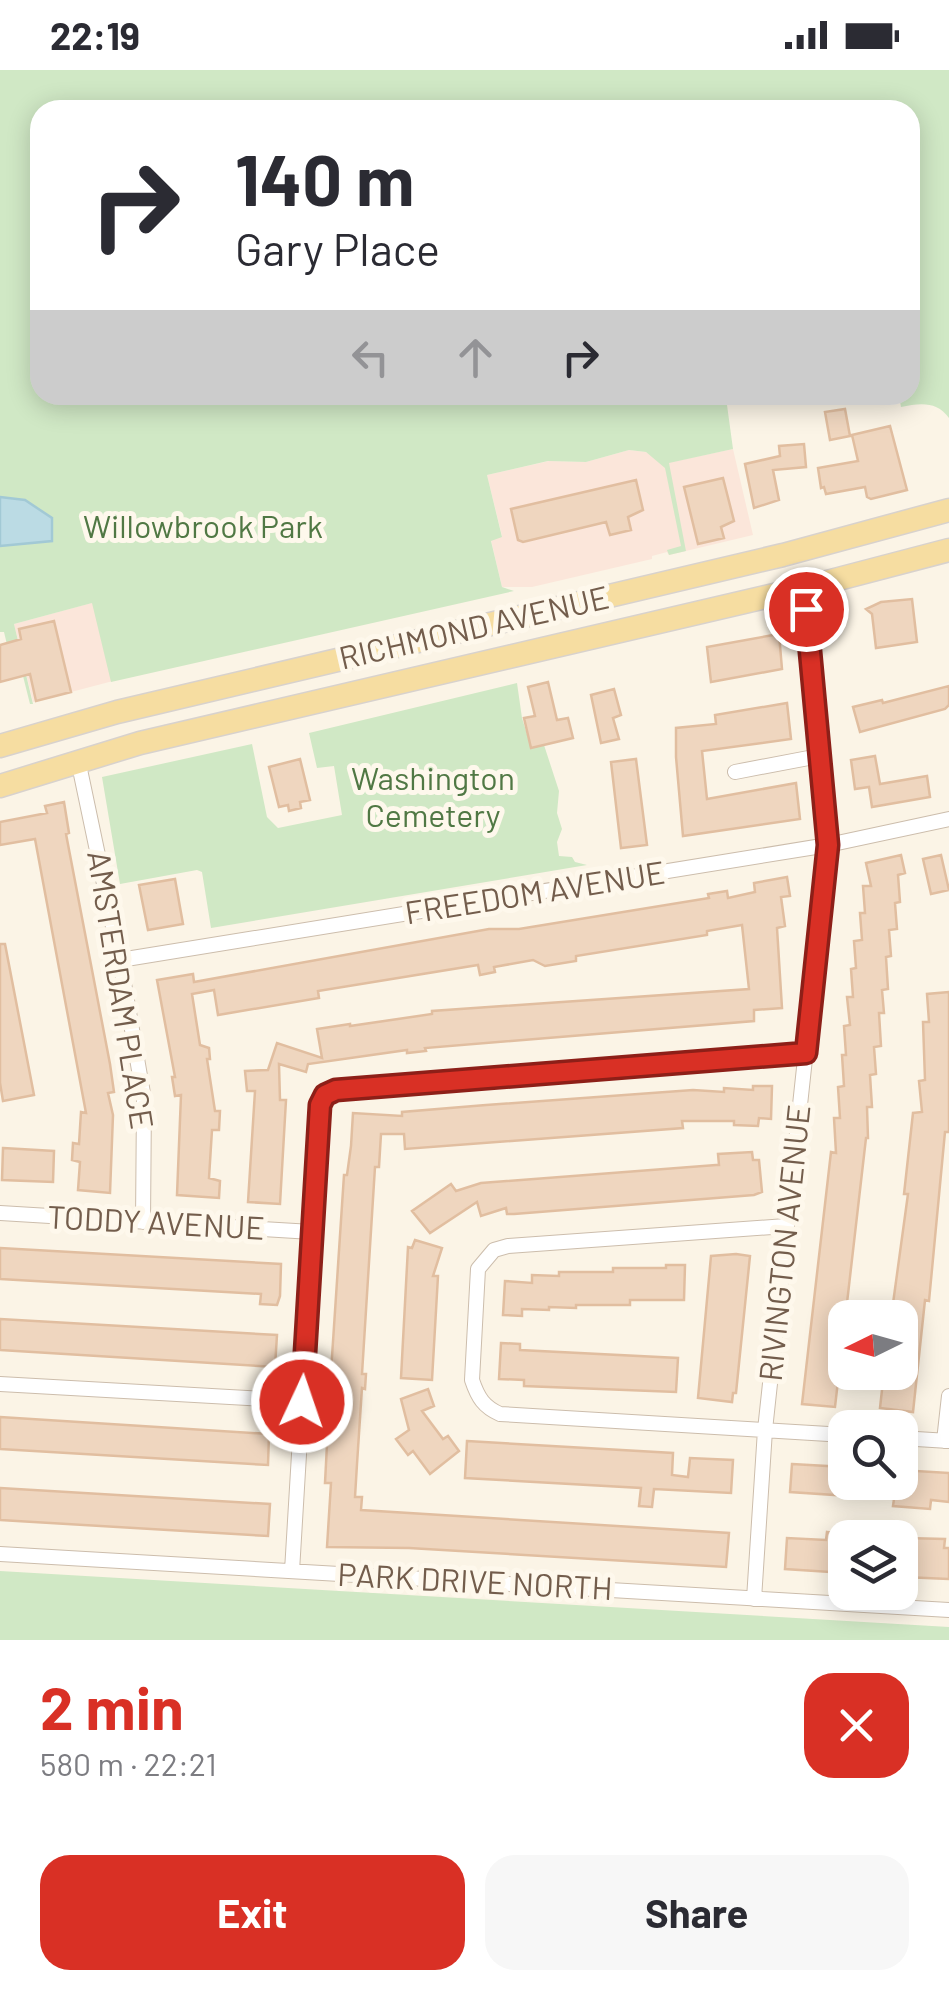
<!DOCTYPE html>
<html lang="en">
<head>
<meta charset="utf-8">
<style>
  :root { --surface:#fff; --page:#f7f7f7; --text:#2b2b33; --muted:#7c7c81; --accent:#d93025 }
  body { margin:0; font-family:Barlow,sans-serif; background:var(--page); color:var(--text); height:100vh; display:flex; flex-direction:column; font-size:38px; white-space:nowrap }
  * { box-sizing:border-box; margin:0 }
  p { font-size:32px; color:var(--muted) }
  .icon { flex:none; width:55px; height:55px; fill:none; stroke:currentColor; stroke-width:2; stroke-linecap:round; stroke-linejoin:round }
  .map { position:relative; height:1570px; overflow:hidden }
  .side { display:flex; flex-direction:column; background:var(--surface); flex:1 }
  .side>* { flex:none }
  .top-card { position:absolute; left:30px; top:30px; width:890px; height:305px; border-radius:30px; box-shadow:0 5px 25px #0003; background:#fff; color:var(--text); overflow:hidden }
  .needle { width:65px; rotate:265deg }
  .buttons { position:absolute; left:828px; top:1230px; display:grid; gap:20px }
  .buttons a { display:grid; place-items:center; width:90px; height:90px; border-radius:20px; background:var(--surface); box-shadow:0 5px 25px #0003; font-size:50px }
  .pin { position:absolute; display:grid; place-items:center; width:85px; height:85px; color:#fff; margin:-42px; border:5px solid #fff; border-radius:50%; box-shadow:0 2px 10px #0007 }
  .me { position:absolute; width:110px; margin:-55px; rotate:3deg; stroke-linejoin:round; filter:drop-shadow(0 0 8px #0008) }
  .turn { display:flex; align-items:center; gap:35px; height:210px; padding:0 40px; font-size:45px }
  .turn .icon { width:130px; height:130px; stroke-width:2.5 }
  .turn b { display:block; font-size:70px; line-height:85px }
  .lanes { display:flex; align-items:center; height:95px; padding:0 40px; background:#0003; justify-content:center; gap:50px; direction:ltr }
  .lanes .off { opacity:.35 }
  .round { display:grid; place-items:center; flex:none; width:105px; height:105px; border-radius:30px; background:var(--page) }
  .head { display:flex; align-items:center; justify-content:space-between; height:170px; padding:0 40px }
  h1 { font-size:60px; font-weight:700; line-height:75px; color:var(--accent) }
  .action { display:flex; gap:20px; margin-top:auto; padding:20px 40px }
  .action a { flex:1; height:115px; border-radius:30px; background:var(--accent); color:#fff; font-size:40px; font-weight:700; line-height:115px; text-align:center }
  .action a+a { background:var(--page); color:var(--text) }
  .status { display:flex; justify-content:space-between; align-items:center; height:70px; padding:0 50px; background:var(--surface); direction:ltr }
  .status svg { height:28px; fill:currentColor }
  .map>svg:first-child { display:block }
  .commercial { fill:#fbe6da }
  .green { fill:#d0e8c5 }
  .water { fill:#bbdbe4; stroke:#a2c9d5; stroke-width:2.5 }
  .building { fill:#efd6bf; stroke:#e1bea0; stroke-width:2.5 }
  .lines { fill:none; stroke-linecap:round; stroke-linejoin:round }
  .minor-casing { stroke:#ccbdac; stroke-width:16 }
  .primary-casing { stroke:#d8d2cd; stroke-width:25 }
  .minor { stroke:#fff; stroke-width:14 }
  .primary { stroke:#f6dda1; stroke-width:22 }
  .route-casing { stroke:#8d1f18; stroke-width:25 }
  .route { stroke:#d93025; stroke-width:18 }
  .labels { text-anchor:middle; stroke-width:10; stroke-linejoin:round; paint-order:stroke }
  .park-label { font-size:32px; fill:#507844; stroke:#fef8ec }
  .street-label { font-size:32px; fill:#735d4c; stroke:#fef8ec }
</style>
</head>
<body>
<div class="status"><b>22:19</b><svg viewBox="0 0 49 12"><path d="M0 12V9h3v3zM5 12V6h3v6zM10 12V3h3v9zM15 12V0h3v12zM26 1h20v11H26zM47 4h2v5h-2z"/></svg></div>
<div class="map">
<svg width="949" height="1570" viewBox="0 0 949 1570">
  <rect width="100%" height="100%" fill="#fbf4e6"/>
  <path class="commercial" d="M 733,379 L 753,465 L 669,485 L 667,482 L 652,486 L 652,489 L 532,517 L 502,517 L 491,470 L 502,466 L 487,405 L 549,391 L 586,392 L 629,380 L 646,382 L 666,393 Z
    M 95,532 L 113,611 L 33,632 L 14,554 Z"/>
  <path class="green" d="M 0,0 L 949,0 L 949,348 C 937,331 920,333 901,337 L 899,325 L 910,325 L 910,40 L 40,40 L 40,325 L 736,325 L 727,335 L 733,379 L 669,393 L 686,481 L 669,485 L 667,480 L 681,476 L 665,398 L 646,382 L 629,380 L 586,392 L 548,391 L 487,405 L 502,467 L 491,471 L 502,517 L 514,521 L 111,612 L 92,533 L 14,554 L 33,634 L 30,634 L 18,586 L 9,583 L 4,562 L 0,562 Z
    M 517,613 L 522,648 L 531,677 L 544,675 L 559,721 L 557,743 L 562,759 L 557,772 L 559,786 L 572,787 L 575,792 L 587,795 L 211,858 L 202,802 L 197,800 L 120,814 L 102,707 L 252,674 L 267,747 L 278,758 L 342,745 L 334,696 L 317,698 L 309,663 Z
    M 0,1501 L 949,1557 L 949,1570 L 0,1570 Z"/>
  <path class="water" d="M 0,427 L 25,430 L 52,448 L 52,471 L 0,476 Z"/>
  <path class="building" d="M 845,339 L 850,366 L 830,370 L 825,342 Z
    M 890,356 L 907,420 L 871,429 L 867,427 L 865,417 L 826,424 L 824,417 L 821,418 L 818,398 L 858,391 L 852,365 Z
    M 804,374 L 806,397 L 773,400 L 779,430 L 754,438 L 745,394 L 780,386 L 779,376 Z
    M 723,408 L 734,451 L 721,457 L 724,468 L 698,474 L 684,417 Z
    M 636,410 L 643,440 L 628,447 L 631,460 L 610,465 L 606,452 L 523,472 L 518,470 L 511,439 Z
    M 912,529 L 917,572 L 876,578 L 872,544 L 866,539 L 881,532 Z
    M 54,551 L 71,622 L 36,631 L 30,604 L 0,612 L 0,575 L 21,569 L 19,559 Z
    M 779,564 L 782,599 L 711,612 L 707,577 Z
    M 548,612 L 557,650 L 568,648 L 573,668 L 531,678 L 524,648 L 535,646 L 528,617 Z
    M 949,616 L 949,635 L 945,639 L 860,662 L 853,637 L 882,630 L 883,633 Z
    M 614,619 L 621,645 L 613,648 L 619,669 L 601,673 L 591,625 Z
    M 787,633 L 791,669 L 702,681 L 707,729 L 796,713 L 800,749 L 683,766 L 676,687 L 676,658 L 716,654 L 715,645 Z
    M 875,686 L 880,714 L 927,706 L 930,727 L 872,737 L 869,717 L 855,719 L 851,690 Z
    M 300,689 L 310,730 L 300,732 L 301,738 L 289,741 L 288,735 L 279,737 L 269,697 Z
    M 636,689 L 647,775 L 621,778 L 611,692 Z
    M 64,732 L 69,763 L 66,764 L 110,994 L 114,1022 L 108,1023 L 113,1045 L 110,1123 L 78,1120 L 80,1092 L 72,1090 L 73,1073 L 79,1074 L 81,1042 L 86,1043 L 35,769 L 0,775 L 0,752 L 47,743 L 45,736 Z
    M 901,785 L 905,803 L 898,805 L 900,832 L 895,833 L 897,859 L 889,860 L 891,886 L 886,887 L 888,919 L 882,920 L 884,943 L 879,943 L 881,976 L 874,977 L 876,1004 L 870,1005 L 872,1037 L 867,1037 L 868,1068 L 866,1068 L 835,1337 L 802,1334 L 831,1082 L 836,1083 L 834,1048 L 840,1048 L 838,1017 L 844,1016 L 842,985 L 846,985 L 844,956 L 850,955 L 847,927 L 853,927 L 851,899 L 856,898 L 854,871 L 862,870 L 860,843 L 865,843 L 863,816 L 871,816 L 866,793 Z
    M 941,785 L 949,820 L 931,824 L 923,789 Z
    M 787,807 L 790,826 L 781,827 L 785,856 L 777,858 L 782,938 L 754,940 L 754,951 L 425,978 L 426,981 L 407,983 L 407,980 L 308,994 L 306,1002 L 279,994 L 280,1030 L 286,1030 L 280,1134 L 248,1132 L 255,1021 L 247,1021 L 245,1001 L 268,1000 L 277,973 L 322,988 L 317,959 L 350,954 L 350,956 L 432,944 L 432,941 L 749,919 L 742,855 L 707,861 L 707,865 L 576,886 L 576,891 L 545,896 L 533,890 L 494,897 L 495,902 L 480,905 L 478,895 L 318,921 L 319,928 L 218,945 L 214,920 L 192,924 L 200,975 L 209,978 L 210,989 L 207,989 L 215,1041 L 220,1041 L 219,1060 L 212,1060 L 209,1108 L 220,1111 L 219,1128 L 177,1125 L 181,1025 L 175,1026 L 172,1007 L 175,1007 L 157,910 L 193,904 L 194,912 L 489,859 L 519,859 L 709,828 L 708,824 L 727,821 L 728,828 L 755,822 L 754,813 Z
    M 175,809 L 183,854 L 148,860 L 139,815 Z
    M 0,874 L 5,874 L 34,1025 L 3,1031 L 0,1013 Z
    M 949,922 L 949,1062 L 945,1062 L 929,1231 L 925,1230 L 913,1342 L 880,1338 L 884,1302 L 900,1302 L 900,1248 L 891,1248 L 908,1124 L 904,1124 L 913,1043 L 922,1042 L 919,1011 L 925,1010 L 923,952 L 929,952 L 927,924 Z
    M 753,1016 L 772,1016 L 771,1049 L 759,1048 L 758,1056 L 734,1055 L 734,1051 L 682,1051 L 683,1058 L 405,1079 L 404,1064 L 381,1064 L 379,1097 L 375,1097 L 362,1304 L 366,1304 L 365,1319 L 362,1318 L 357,1394 L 355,1427 L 362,1427 L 361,1440 L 729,1463 L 726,1497 L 409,1478 L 327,1477 L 331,1413 L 325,1413 L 330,1317 L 344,1105 L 347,1105 L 351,1076 L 353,1043 L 402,1046 L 402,1042 L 486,1035 L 693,1020 L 724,1022 L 724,1018 L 753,1020 Z
    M 3,1078 L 54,1081 L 53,1112 L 2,1110 Z
    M 752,1082 L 753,1090 L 759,1090 L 762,1122 L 754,1125 L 514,1144 L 507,1144 L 506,1138 L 481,1146 L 477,1132 L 430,1163 L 412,1141 L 451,1114 L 456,1121 L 481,1113 L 716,1095 L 719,1095 L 718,1084 Z
    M 415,1170 L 442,1178 L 433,1206 L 438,1206 L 432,1310 L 401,1308 L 408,1177 L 412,1178 Z
    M 0,1178 L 281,1194 L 280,1226 L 277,1235 L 260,1234 L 261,1224 L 0,1209 Z
    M 736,1184 L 750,1186 L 736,1323 L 733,1323 L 732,1332 L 698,1328 L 711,1186 Z
    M 666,1195 L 685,1195 L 684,1230 L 630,1230 L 630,1235 L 576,1235 L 576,1238 L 549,1237 L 549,1240 L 522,1239 L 522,1246 L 503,1245 L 505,1211 L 532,1213 L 532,1205 L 559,1206 L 559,1202 L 613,1202 L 613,1198 L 666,1198 Z
    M 0,1249 L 277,1265 L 275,1297 L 0,1280 Z
    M 501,1273 L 520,1274 L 520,1280 L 678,1288 L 676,1322 L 524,1316 L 524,1310 L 499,1309 Z
    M 428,1319 L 434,1336 L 422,1341 L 443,1369 L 448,1366 L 459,1381 L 430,1404 L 413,1381 L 408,1385 L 396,1369 L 409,1360 L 401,1329 Z
    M 0,1347 L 269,1364 L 268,1395 L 0,1379 Z
    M 467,1371 L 673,1383 L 672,1405 L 688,1407 L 690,1388 L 733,1390 L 731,1423 L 654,1419 L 652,1437 L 639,1436 L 641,1418 L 465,1408 Z
    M 792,1394 L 844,1397 L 843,1412 L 900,1412 L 900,1400 L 949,1403 L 949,1432 L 931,1430 L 930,1439 L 893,1436 L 894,1429 L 790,1422 Z
    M 0,1418 L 270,1434 L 268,1466 L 0,1450 Z
    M 827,1462 L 845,1464 L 845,1503 L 785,1499 L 787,1468 L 826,1470 Z
    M 905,1468 L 945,1469 L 944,1478 L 949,1478 L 949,1509 L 903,1507 Z"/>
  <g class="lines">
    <g class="minor-casing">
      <path id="minor" d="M 78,690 L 120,890 L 144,1029 L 143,1152
        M 735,702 L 819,686
        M 120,890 L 828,775 L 949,749
        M 0,1143 L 312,1162
        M 786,1156 L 508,1176 L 494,1180 L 478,1199 L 472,1310 C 478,1328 484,1337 500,1344 L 845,1365
        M 0,1314 L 302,1331
        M 900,1368 L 949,1371
        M 944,1371 L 949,1326
        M 0,1484 L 949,1540
        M 292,1501 L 320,1035 L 325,1025 L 335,1020 L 806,983
        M 754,1529 L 765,1360 L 828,775 L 804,518"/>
    </g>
    <g class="primary-casing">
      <path id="primary" d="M 0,676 L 117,642 L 783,485 L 949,440
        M 0,716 L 140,673 L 804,518 L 949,480"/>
    </g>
    <use href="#minor" class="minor"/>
    <use href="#primary" class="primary"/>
  </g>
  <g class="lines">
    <g class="route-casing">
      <path id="route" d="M 302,1332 L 320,1035 L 325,1025 L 336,1020 L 806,983 L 828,775 L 806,539"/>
    </g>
    <use href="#route" class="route"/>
  </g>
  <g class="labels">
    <g class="park-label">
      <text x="203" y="468">Willowbrook Park</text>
      <text x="433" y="720">Washington<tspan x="433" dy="37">Cemetery</tspan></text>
    </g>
    <g class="street-label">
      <text transform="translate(474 558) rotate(-13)" y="11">RICHMOND AVENUE</text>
      <text transform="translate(535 823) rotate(-9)" y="11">FREEDOM AVENUE</text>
      <text transform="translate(120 920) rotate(81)" y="11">AMSTERDAM PLACE</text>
      <text transform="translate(156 1153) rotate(3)" y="11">TODDY AVENUE</text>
      <text transform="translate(785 1173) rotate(-84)" y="11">RIVINGTON AVENUE</text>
      <text transform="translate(475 1512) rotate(3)" y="11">PARK DRIVE NORTH</text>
    </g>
  </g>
</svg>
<div class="buttons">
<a><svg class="needle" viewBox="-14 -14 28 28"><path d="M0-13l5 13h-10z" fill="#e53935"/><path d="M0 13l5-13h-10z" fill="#7c7c81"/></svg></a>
<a><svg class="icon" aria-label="search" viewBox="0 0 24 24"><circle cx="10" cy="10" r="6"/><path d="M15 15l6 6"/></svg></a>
<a><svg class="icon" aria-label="layers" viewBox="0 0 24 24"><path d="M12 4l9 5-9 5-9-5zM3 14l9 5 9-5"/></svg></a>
</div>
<div class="pin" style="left:806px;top:539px;background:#d93025"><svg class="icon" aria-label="arrive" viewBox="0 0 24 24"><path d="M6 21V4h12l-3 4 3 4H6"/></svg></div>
<svg class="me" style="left:302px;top:1332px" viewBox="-20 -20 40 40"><circle r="17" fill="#d93025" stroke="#fff" stroke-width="3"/><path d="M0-11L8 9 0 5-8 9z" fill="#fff"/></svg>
<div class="top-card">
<div class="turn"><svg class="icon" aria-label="right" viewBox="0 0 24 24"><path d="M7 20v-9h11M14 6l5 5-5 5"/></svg><div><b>140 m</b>Gary Place</div></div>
<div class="lanes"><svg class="icon off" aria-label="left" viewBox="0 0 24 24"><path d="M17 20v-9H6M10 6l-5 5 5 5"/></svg><svg class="icon off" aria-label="ahead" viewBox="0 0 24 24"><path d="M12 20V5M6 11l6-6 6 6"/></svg><svg class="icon" aria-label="right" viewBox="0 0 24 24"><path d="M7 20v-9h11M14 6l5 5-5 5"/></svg></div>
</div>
</div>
<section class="side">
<div class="head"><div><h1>2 min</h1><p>580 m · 22:21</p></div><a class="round" style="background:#d93025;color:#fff"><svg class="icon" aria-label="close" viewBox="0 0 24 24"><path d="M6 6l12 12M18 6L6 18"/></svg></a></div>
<div class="action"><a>Exit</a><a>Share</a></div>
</section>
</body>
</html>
